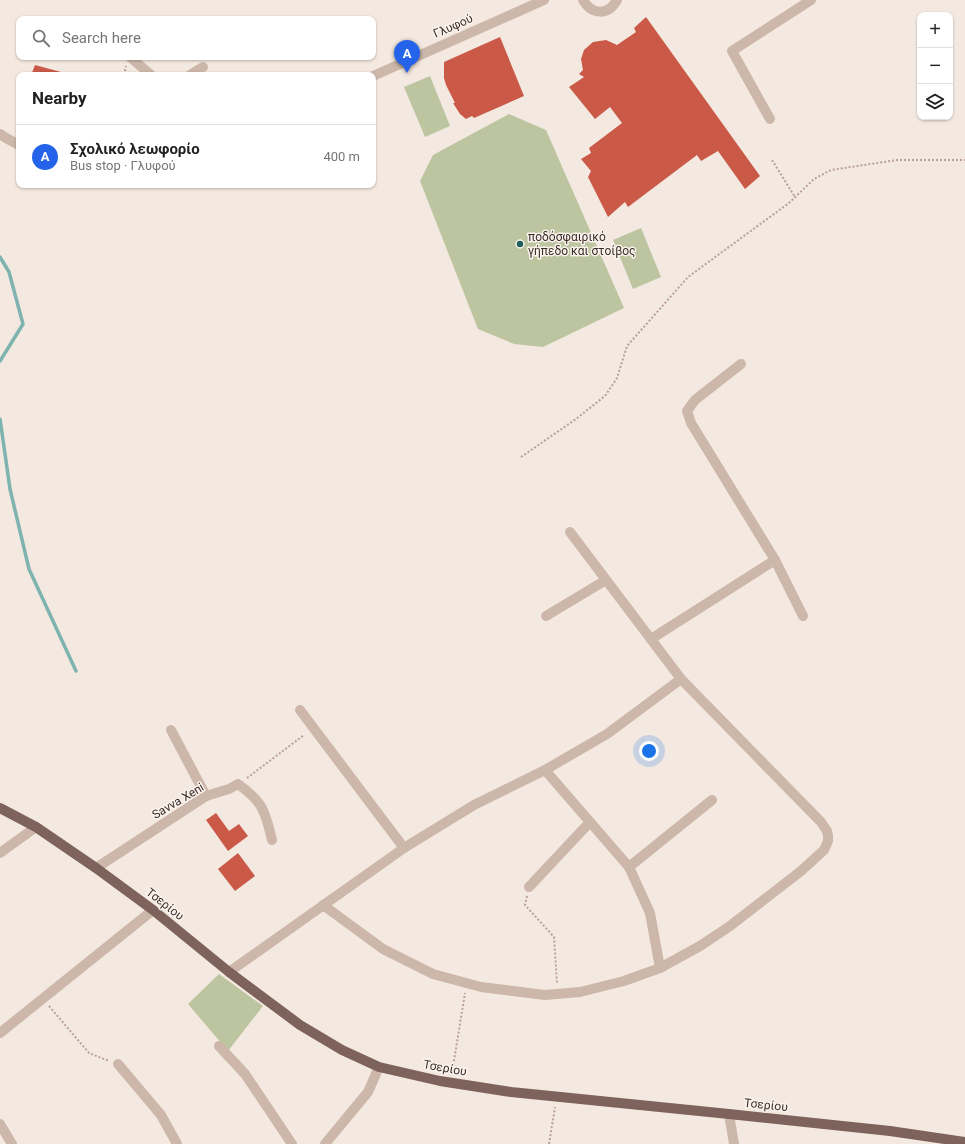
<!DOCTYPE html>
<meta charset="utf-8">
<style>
:root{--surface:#fff;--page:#f2f2f2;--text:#222;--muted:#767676;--line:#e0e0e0;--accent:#2563eb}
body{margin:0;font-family:Roboto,sans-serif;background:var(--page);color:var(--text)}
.controls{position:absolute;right:12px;top:12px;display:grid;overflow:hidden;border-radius:8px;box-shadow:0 1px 3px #0004}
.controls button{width:36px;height:36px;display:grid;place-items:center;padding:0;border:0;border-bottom:1px solid var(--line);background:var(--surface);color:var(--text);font:20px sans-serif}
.you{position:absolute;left:649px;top:751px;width:14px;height:14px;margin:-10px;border:3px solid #fff;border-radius:50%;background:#1a73e8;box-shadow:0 0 0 6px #1a73e833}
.badge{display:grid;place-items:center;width:26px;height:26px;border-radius:50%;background:var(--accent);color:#fff;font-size:13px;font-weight:700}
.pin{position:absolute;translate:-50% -33px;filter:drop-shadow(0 1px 2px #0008)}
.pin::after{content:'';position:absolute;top:21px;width:14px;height:12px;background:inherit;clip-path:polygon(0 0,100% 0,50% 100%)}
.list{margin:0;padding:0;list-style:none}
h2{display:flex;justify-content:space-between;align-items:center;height:52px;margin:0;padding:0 16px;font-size:17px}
h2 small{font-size:13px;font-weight:400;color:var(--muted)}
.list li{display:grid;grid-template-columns:26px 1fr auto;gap:12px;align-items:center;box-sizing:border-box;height:64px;padding:0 16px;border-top:1px solid var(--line)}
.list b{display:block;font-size:15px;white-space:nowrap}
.list p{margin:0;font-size:13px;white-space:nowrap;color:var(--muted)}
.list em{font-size:13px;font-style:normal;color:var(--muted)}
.icon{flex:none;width:22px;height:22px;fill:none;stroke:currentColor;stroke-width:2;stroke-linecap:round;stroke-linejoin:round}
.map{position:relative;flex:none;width:965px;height:1144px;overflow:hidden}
.search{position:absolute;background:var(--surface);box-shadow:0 1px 3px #0004;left:16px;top:16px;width:360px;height:44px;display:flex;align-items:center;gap:10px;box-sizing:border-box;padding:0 14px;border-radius:8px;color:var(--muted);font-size:15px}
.panel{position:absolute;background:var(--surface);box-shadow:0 1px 3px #0004;left:16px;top:72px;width:360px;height:116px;border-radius:8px}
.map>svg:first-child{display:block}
.green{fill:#bcc59f}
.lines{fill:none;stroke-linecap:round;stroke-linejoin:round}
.stream{stroke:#7eb3af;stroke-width:3.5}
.building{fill:#ca5948}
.path{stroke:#b9a195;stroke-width:2;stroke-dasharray:2 2;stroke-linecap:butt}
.street{stroke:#cdb7ab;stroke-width:10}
.primary{stroke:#7d635b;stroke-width:10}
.poi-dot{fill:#1e5f5c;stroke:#fbf3ed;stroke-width:1.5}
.labels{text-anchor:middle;stroke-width:3;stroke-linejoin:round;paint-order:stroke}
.street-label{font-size:12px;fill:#3b2e2a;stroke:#fbf3ed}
.poi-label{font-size:12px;fill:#3b2e2a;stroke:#fbf3ed;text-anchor:start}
</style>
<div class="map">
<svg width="965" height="1144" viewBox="0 0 965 1144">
<rect width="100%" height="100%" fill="#f4e9e0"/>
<g class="green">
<polygon points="430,76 450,126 425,137 404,87"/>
<polygon points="509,114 546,130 624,308 543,347 514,344 478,329 420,181 433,155"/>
<polygon points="641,228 661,277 633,289 613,240"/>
<polygon points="219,974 263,1006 228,1051 188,1004"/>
</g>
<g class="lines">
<g class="stream">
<polyline points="0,257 9,272 23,324 0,361"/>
<polyline points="0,419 10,489 29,569 76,671"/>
</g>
</g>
<g class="building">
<polygon points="646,17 760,176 745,189 718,151 701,161 697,155 628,207 625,202 608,217 588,177 591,171 581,159 591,153 589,148 622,123 610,107 595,119 569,87 584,77 579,74 583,70 581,59 584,50 593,42 606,40 617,45 636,32 634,28"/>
<polygon points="500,37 524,96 474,118 472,116 466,119 460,114 453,103 455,103 446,85 444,78 444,62"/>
<polygon points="35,65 61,72 61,75 31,75"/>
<polygon points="216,813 229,831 239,824 248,836 228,851 206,820"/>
<polygon points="238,853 255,876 235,891 218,869"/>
</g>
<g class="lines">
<g class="path">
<polyline points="124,75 126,66"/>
<polyline points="772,160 795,197"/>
<polyline points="521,457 576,419 605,396 617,378 627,346 688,277 789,203 814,179 831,170 897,160 965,160"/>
<polyline points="247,778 304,735"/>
<polyline points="527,896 525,905 554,937 557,983"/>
<polyline points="49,1006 89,1053 109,1061"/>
<polyline points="452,1073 465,993"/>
<polyline points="549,1144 555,1107"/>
</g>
<g class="street">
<path d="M583,0C592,15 608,16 617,0"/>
<polyline points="130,57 151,75"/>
<polyline points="190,75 203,67"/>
<polyline points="373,76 544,0"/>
<polyline points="770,119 732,51 811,0"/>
<polyline points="0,134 6,138 19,145"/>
<polyline points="741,364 695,400 687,411 691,423 775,560 803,616"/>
<polyline points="546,616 606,580"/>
<polyline points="651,639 775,560"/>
<polyline points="300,710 404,848"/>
<polyline points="171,730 206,796"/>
<polyline points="545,770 629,867 650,913 660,968"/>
<polyline points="0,853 36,827"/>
<polyline points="629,867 712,800"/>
<path d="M96,868L206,796L229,789L238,784C263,802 265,811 272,840"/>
<polyline points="529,887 590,822"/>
<polyline points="323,905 383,949 433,974 481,987 545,995 580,992 624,981 660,968 700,946 730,926 801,871 824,850 828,841 828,836 827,831 821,822 681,679 570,532"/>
<polyline points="229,972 404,848 474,805 545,770 607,734 681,679"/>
<polyline points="0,1033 153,910"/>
<polyline points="219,1046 245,1074 292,1144"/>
<polyline points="118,1064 161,1115 177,1144"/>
<polyline points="729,1114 734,1144"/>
<polyline points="0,1124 12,1144"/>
<polyline points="325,1144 368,1092 379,1067"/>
</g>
<polyline class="primary" points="0,808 36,827 96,868 153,910 229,972 300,1025 342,1050 379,1067 440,1081 511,1092 729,1114 890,1131 965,1142"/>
</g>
<circle class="poi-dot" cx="520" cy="244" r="4"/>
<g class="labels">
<g class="street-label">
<text transform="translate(453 26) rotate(-24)" y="4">Γλυφού</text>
<text transform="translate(178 801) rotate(-31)" y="4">Savva Xeni</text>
<text transform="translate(165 904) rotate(38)" y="4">Τσερίου</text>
<text transform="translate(445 1068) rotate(10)" y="4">Τσερίου</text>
<text transform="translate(766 1105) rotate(6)" y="4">Τσερίου</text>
</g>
<g class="poi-label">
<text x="528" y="241">ποδόσφαιρικό<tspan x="528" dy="14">γήπεδο και στοίβος</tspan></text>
</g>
</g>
</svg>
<div class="controls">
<button>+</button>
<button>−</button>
<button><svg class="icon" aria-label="layers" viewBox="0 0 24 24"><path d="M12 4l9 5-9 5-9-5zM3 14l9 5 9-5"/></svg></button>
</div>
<div class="you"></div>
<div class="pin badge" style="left:407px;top:73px">A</div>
<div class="search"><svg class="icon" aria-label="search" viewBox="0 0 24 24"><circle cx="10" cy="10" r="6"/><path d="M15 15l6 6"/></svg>Search here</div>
<section class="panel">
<h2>Nearby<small></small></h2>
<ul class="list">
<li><span class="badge">A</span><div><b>Σχολικό λεωφορίο</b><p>Bus stop · Γλυφού</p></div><em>400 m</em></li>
</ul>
</section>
</div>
